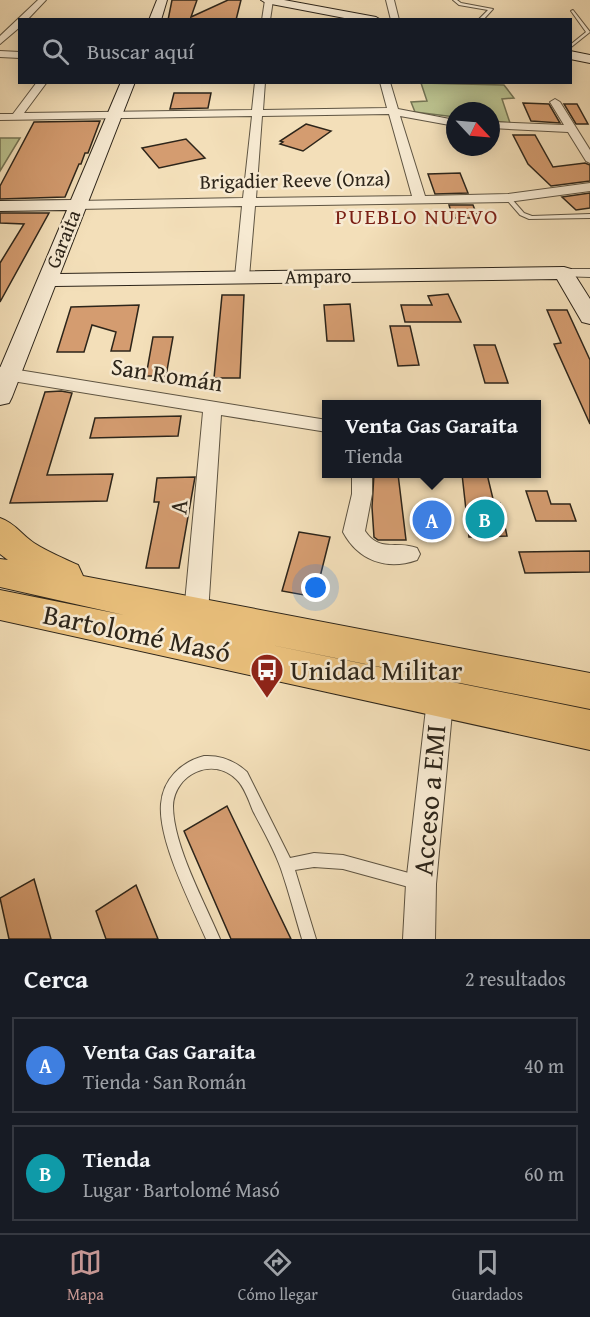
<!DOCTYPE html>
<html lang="es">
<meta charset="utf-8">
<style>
:root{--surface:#171b24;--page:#20242c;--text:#f1f3f6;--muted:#9ea1a6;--line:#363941;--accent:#c59692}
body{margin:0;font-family:"Gentium Book Plus",serif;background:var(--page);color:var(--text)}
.compass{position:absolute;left:446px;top:102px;width:54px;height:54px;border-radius:50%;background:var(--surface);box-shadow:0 3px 15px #0003;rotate:116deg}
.you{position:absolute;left:316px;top:588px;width:21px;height:21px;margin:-15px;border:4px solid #fff;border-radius:50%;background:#1a73e8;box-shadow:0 0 0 9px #1a73e833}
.badge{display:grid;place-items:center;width:39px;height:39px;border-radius:50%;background:var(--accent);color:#fff;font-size:20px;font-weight:700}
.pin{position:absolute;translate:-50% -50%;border:3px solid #fff;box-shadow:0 2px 6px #0006}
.popup{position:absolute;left:322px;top:400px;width:219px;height:78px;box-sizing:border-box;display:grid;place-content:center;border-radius:0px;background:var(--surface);filter:drop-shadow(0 2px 4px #0005);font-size:20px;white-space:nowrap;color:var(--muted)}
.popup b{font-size:22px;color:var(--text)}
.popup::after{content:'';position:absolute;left:50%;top:100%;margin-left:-12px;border:12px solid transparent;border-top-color:var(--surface)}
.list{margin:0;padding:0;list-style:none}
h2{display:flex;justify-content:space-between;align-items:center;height:78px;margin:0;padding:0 24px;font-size:26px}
h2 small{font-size:20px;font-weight:400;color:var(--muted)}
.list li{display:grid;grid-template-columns:39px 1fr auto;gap:18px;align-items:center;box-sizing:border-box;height:96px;margin:0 12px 12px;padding:0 12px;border:2px solid var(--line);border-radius:0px}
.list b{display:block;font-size:22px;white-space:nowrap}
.list p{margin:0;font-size:20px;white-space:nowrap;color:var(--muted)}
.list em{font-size:20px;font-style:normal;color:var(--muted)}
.icon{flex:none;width:33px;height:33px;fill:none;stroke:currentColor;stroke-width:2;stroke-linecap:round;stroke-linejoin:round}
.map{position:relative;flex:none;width:590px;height:939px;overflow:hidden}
.search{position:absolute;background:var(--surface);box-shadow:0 3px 15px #0003;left:18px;right:18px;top:18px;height:66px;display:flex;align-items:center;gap:15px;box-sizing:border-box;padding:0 21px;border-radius:0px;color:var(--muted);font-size:22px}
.sheet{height:294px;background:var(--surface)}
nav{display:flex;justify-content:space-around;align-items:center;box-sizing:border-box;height:84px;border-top:2px solid var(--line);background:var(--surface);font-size:16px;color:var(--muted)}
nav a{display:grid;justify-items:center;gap:3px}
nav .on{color:var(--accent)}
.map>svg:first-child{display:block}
.green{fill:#bbc28f;stroke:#747454;stroke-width:1.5}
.building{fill:#d49c70;stroke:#2d251a;stroke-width:1.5}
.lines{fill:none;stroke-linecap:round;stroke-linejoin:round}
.lane-casing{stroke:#5e5442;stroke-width:2}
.street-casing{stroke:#5e5442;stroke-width:2}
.secondary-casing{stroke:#2d251a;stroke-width:2}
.primary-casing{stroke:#2d251a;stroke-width:2}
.lane{fill:#f7ead2;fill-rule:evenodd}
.street{fill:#f7ead2;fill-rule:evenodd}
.secondary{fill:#f7ead2;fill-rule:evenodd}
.primary{fill:#eac07c;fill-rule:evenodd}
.labels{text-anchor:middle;stroke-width:5;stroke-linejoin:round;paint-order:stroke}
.far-street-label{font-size:20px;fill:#2d251a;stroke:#f7ead2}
.far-neighbourhood-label{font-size:22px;letter-spacing:1.5px;fill:#7a1f14;stroke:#f7ead2}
.street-label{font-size:24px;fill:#2d251a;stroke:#f7ead2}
.near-street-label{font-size:28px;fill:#2d251a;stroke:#f7ead2}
.near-poi-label{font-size:28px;fill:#2d251a;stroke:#f7ead2;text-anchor:start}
</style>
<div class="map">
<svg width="590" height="939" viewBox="0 0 590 939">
<rect width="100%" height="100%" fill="#f3dfb9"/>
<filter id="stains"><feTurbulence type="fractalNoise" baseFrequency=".00333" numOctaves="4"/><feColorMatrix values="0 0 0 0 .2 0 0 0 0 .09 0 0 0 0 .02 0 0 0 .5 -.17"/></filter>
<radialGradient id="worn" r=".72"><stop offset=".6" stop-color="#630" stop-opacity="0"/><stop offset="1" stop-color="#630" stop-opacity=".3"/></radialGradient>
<g class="green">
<polygon points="421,83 504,85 514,98 502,99 510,123 491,121 491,111 455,111 455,117 415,112 411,102 427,101"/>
<polygon points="0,138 20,138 0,171"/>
</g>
<g class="building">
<polygon points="172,0 197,0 191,17 228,0 241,0 236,20 168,20"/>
<polygon points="174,93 211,93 208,108 170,109"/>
<polygon points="523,103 549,104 560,123 531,121"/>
<polygon points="564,104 577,104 588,124 576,124"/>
<polygon points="100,121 88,153 85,153 81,164 79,164 65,197 0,199 0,186 34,122"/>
<polygon points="306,124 331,131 303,151 280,144 283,142 280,141"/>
<polygon points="513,135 535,135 553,167 585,163 590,165 590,181 551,186 528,164"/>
<polygon points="186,139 205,158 159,168 142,148"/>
<polygon points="460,173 468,193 435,194 428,174"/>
<polygon points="590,193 590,208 576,210 562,197"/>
<polygon points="449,205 473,205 478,218 453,218"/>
<polygon points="0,213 49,213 0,302 0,263 24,224 0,223"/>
<polygon points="448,294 461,322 405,322 401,305 432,305 428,296"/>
<polygon points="222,295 244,295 240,378 214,378"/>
<polygon points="350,304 354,341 327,341 324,305"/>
<polygon points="139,305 130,351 111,351 116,332 92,325 84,352 57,352 71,307"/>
<polygon points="547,310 567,310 590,360 590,424 554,344 561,343"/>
<polygon points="390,326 410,326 419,365 398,366"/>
<polygon points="153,337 173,337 166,376 146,376"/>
<polygon points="474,345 495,345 508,383 485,383"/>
<polygon points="61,391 72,393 47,475 113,474 107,501 10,503 45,392"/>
<polygon points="181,416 178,436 90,438 95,418"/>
<polygon points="374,474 398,474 406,540 378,540 374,537 372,507"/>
<polygon points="462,474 487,474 494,503 500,503 507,536 469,537"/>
<polygon points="195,477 179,568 146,568 159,502 154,502 157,478"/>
<polygon points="526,491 547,491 551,504 570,504 576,521 536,521"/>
<polygon points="299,532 330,537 315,597 282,591"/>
<polygon points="590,551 590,572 525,573 519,552"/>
<polygon points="227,806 291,939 231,939 184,831"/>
<polygon points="34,879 51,939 9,939 0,898"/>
<polygon points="136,885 158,939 106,939 96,911"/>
</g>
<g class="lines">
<g class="lane-casing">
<g id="lane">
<polygon points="453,0 457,0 461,3 493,9 483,20 478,20 488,10 459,5"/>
<polygon points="573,10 590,32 570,48 570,45 586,32 571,11"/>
<polygon points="506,197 510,197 524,213 532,216 590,214 590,218 529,219 520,215 506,199"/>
<path d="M204,756C221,755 235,761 247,772L290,858L314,853L343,855L416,875L421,877L423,882L421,887L416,889L343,869L314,867L295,870L316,939H302C295,916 289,892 281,869C274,849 263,830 253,811C249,801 244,786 236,779C213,756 174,774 173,806C173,845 205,903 220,939H206C191,904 158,841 161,804C163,779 181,762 204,756Z"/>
</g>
</g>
<g class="street-casing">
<g id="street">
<polygon points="38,0 46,0 27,20 20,20 20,27 0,44 0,36"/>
<polygon points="265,0 273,0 270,20 262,20"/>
<polygon points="386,0 394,0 399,20 391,20"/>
<polygon points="0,51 20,52 20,58 0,57"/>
<path d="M37,82H47L24,113L252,110L255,82H265L263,110L387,108L380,82H390L398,109L455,120V126L400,116L425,196L508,194L590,183V191L508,202L255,206L249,277L242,281L235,277L242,206L77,209L71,205L77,201L243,198L252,116L0,120V114H13ZM389,114L412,196L256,198L262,116Z"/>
<polygon points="555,99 560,102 590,150 590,163 586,161 568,132 491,128 491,122 564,125 550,102"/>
<polygon points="564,269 590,269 590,277 559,276 557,273"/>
<polygon points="0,367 327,420 327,432 221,415 208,613 204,620 196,623 188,620 184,613 203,412 0,379"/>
<path d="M352,474H372V494L365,531C380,553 395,540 417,548L420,554L417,560C386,571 358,560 343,532L352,494Z"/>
<polygon points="441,679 450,683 454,691 436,884 435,939 403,939 406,884 428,691 432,683"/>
</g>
</g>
<g class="secondary-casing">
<g id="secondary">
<polygon points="157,0 167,0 161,20 149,20"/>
<polygon points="261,0 284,0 376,17 381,20 355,20 266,3"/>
<polygon points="570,51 590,55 590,63 570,59"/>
<polygon points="121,82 135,82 60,274 564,267 571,269 590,299 590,324 582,322 557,279 55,286 12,397 9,403 0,405 0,368 67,210 0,211 0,201 71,200"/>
</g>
</g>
<g class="primary-casing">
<path id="primary" d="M0,518C15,523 22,535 34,543C48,552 63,558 78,565L83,576L590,673V709L266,644L590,710V750L0,620V590L124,615L0,587V559L8,560L0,554Z"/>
</g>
<use href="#lane" class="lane"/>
<use href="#street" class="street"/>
<use href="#secondary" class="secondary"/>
<use href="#primary" class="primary"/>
</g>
<defs>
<g id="bus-pin" transform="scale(1.725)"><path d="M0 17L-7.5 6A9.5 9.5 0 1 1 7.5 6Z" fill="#8f2418" stroke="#f7ead2"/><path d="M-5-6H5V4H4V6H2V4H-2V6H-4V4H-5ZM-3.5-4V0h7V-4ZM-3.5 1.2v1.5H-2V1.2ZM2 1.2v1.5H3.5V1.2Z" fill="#fff"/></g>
</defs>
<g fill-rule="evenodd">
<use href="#bus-pin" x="267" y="670"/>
</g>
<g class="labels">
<g class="far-street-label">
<text transform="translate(295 180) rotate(-1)" y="7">Brigadier Reeve (Onza)</text>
<text transform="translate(63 239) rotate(-68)" y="7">Garaita</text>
<text transform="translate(318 276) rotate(-1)" y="7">Amparo</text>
</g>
<g class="far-neighbourhood-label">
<text x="417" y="224">PUEBLO NUEVO</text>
</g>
<g class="street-label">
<text transform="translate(167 375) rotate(9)" y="8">San Román</text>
<text transform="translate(179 507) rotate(-85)" y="8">A</text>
</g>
<g class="near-street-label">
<text transform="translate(137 633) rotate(12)" y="10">Bartolomé Masó</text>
<text transform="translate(429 800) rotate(-85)" y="10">Acceso a EMI</text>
</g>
<g class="near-poi-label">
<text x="290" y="680">Unidad Militar</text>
</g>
</g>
<rect width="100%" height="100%" filter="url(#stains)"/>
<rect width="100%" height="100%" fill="url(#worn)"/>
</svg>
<svg class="compass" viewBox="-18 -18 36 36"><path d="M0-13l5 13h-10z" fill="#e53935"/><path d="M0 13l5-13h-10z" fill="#9ea1a6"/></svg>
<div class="you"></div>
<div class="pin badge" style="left:432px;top:520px;background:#3f7fe0">A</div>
<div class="popup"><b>Venta Gas Garaita</b>Tienda</div>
<div class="pin badge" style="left:485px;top:519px;background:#0f9aa8">B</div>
<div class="search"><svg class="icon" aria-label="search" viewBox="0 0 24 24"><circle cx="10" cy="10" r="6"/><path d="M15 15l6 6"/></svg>Buscar aquí</div>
</div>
<section class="sheet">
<h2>Cerca<small>2 resultados</small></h2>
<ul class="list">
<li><span class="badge" style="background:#3f7fe0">A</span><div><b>Venta Gas Garaita</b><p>Tienda · San Román</p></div><em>40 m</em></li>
<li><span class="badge" style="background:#0f9aa8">B</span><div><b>Tienda</b><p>Lugar · Bartolomé Masó</p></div><em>60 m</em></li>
</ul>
</section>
<nav>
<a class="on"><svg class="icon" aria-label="map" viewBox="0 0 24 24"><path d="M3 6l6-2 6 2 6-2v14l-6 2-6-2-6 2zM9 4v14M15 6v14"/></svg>Mapa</a>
<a><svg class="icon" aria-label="directions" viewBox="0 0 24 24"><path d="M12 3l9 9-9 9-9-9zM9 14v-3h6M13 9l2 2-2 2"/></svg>Cómo llegar</a>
<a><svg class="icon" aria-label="saved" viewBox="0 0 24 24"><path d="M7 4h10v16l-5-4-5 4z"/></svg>Guardados</a>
</nav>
